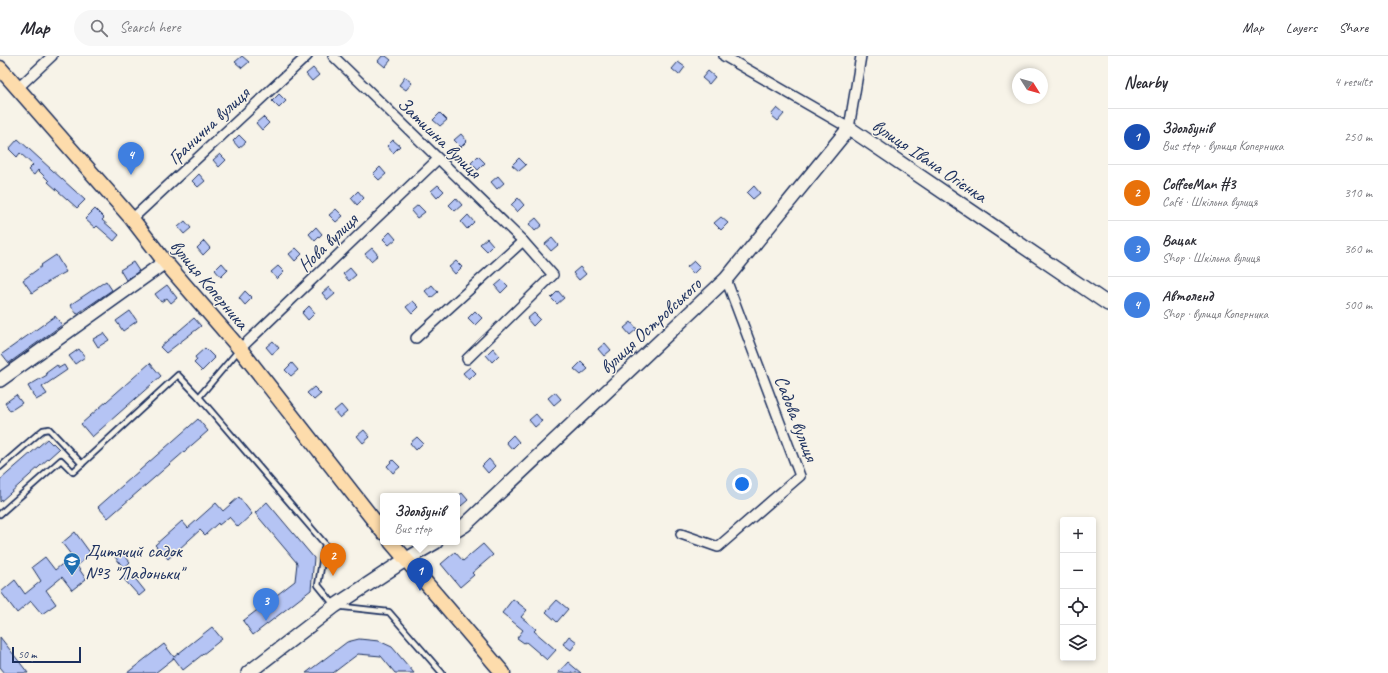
<!DOCTYPE html>
<meta charset="utf-8">
<style>
:root{--surface:#fff;--page:#f7f7f7;--text:#2b2b33;--muted:#7c7c81;--line:#e1e1e2;--accent:#7c3aed}
body{margin:0;font-family:Caveat,sans-serif;background:var(--page);color:var(--text)}
.controls{position:absolute;right:12px;bottom:12px;display:grid;overflow:hidden;border-radius:4px;box-shadow:0 2px 6px #0003}
.controls button{width:36px;height:36px;display:grid;place-items:center;padding:0;border:0;border-bottom:1px solid var(--line);background:var(--surface);color:var(--text);font:20px sans-serif}
.compass{position:absolute;left:1012px;top:12px;width:36px;height:36px;border-radius:50%;background:var(--surface);box-shadow:0 2px 6px #0003;rotate:127deg}
.scale{position:absolute;left:12px;bottom:10px;width:69px;box-sizing:border-box;padding-left:4px;border:2px solid #1b2f5e;border-top:0;font-size:11px;line-height:14px;white-space:nowrap;color:#1b2f5e;-webkit-text-stroke:3px #f7f3e8;paint-order:stroke}
.you{position:absolute;left:742px;top:428px;width:14px;height:14px;margin:-10px;border:3px solid #fff;border-radius:50%;background:#1a73e8;box-shadow:0 0 0 6px #1a73e833}
.badge{display:grid;place-items:center;width:26px;height:26px;border-radius:50%;background:var(--accent);color:#fff;font-size:13px;font-weight:700}
.pin{position:absolute;translate:-50% -33px;filter:drop-shadow(0 1px 2px #0008)}
.pin::after{content:'';position:absolute;top:21px;width:14px;height:12px;background:inherit;clip-path:polygon(0 0,100% 0,50% 100%)}
.popup{position:absolute;left:380px;top:437px;width:80px;height:52px;box-sizing:border-box;display:grid;place-content:center;border-radius:4px;background:var(--surface);filter:drop-shadow(0 1px 3px #0005);font-size:13px;white-space:nowrap;color:var(--muted)}
.popup b{font-size:15px;color:var(--text)}
.popup::after{content:'';position:absolute;left:50%;top:100%;margin-left:-8px;border:8px solid transparent;border-top-color:var(--surface)}
.list{margin:0;padding:0;list-style:none}
h2{display:flex;justify-content:space-between;align-items:center;height:52px;margin:0;padding:0 16px;font-size:17px}
h2 small{font-size:13px;font-weight:400;color:var(--muted)}
.list li{display:grid;grid-template-columns:26px 1fr auto;gap:12px;align-items:center;box-sizing:border-box;height:56px;padding:0 16px;border-top:1px solid var(--line)}
.list b{display:block;font-size:15px;white-space:nowrap}
.list p{margin:0;font-size:13px;white-space:nowrap;color:var(--muted)}
.list em{font-size:13px;font-style:normal;color:var(--muted)}
.icon{flex:none;width:22px;height:22px;fill:none;stroke:currentColor;stroke-width:2;stroke-linecap:round;stroke-linejoin:round}
.map{position:relative;flex:none;width:1108px;height:617px;overflow:hidden}
header{display:flex;align-items:center;gap:24px;box-sizing:border-box;height:56px;padding:0 20px;background:var(--surface);border-bottom:1px solid var(--line)}
header strong{font-size:19px}
nav{display:flex;gap:22px;margin-inline-start:auto;font-size:14px}
.search{width:280px;height:36px;background:var(--page);display:flex;align-items:center;gap:10px;box-sizing:border-box;padding:0 14px;border-radius:22px;color:var(--muted);font-size:15px}
main{display:flex}
aside{flex:1;background:var(--surface)}
.map>svg:first-child{display:block}
.building{fill:#b5c4f4;stroke:#1b2f5e}
.lines{fill:none;stroke-linecap:round;stroke-linejoin:round}
.lane-casing{stroke:#1b2f5e;stroke-width:8}
.street-casing{stroke:#1b2f5e;stroke-width:12}
.secondary-casing{stroke:#1b2f5e;stroke-width:16}
.primary-casing{stroke:#1b2f5e;stroke-width:17}
.lane{stroke:#f7f3e8;stroke-width:4.5}
.street{stroke:#f7f3e8;stroke-width:9}
.secondary{stroke:#f7f3e8;stroke-width:13}
.primary{stroke:#fddcac;stroke-width:14}
.labels{text-anchor:middle;stroke-width:3;stroke-linejoin:round;paint-order:stroke}
.street-label{font-size:19px;fill:#1b2f5e;stroke:#f7f3e8}
.poi-label{font-size:19px;fill:#1b2f5e;stroke:#f7f3e8;text-anchor:start}
</style>
<header>
<strong>Map</strong>
<div class="search"><svg class="icon" aria-label="search" viewBox="0 0 24 24"><circle cx="10" cy="10" r="6"/><path d="M15 15l6 6"/></svg>Search here</div>
<nav><a>Map</a><a>Layers</a><a>Share</a></nav>
</header>
<main>
<div class="map">
<svg width="1108" height="617" viewBox="0 0 1108 617">
<rect width="100%" height="100%" fill="#f7f3e8"/>
<filter id="ink" filterUnits="userSpaceOnUse"><feTurbulence type="fractalNoise" baseFrequency=".025" numOctaves="2"/><feDisplacementMap in="SourceGraphic" scale="8" xChannelSelector="R" yChannelSelector="G"/><feConvolveMatrix kernelMatrix="1 2 1 2 8 2 1 2 1" color-interpolation-filters="sRGB"/></filter>
<g filter="url(#ink)">
<g class="building">
<polygon points="242,0 249,6 242,12 235,6"/>
<polygon points="382,0 386,0 391,4 385,11 378,5"/>
<polygon points="678,6 685,11 679,19 672,13"/>
<polygon points="313,12 319,19 312,25 306,18"/>
<polygon points="708,15 715,21 709,28 702,22"/>
<polygon points="405,21 412,27 406,34 399,29"/>
<polygon points="279,38 286,45 279,52 272,45"/>
<polygon points="777,52 784,58 778,65 771,59"/>
<polygon points="440,57 447,64 440,70 433,64"/>
<polygon points="263,61 269,67 262,74 256,67"/>
<polygon points="461,78 467,85 461,91 454,84"/>
<polygon points="239,79 246,86 239,92 233,85"/>
<polygon points="18,83 85,144 77,152 48,126 49,125 38,114 34,119 28,114 33,109 20,97 17,101 9,93"/>
<polygon points="393,84 400,90 393,97 387,90"/>
<polygon points="220,98 226,104 219,111 213,104"/>
<polygon points="478,100 485,107 478,114 471,107"/>
<polygon points="519,102 526,109 519,115 512,109"/>
<polygon points="380,111 386,118 379,124 373,118"/>
<polygon points="199,118 205,125 198,131 192,125"/>
<polygon points="498,120 504,127 497,133 491,126"/>
<polygon points="438,129 444,135 437,142 431,135"/>
<polygon points="754,130 760,137 753,143 747,137"/>
<polygon points="358,135 364,142 357,149 351,142"/>
<polygon points="456,142 462,149 455,155 449,149"/>
<polygon points="518,142 524,149 517,156 511,149"/>
<polygon points="418,149 425,156 417,162 411,155"/>
<polygon points="95,153 104,162 102,164 119,179 114,185 97,170 95,172 85,163"/>
<polygon points="336,153 343,160 336,166 329,159"/>
<polygon points="468,159 474,166 467,173 461,166"/>
<polygon points="721,161 728,167 721,174 714,167"/>
<polygon points="536,162 542,169 535,175 529,168"/>
<polygon points="185,165 191,172 184,178 178,171"/>
<polygon points="316,171 322,178 315,185 309,178"/>
<polygon points="390,176 396,183 389,189 383,183"/>
<polygon points="487,182 493,189 487,195 480,188"/>
<polygon points="552,182 558,189 551,195 545,188"/>
<polygon points="204,185 210,192 203,199 197,192"/>
<polygon points="296,192 302,198 295,205 289,198"/>
<polygon points="372,192 378,199 371,205 365,198"/>
<polygon points="56,199 66,216 51,224 32,237 23,224 42,210 41,209"/>
<polygon points="456,205 462,211 455,218 449,211"/>
<polygon points="694,205 700,211 693,218 687,211"/>
<polygon points="133,206 139,215 126,224 120,214"/>
<polygon points="222,207 228,214 221,221 215,214"/>
<polygon points="278,210 284,216 277,223 271,216"/>
<polygon points="580,211 586,218 579,224 573,217"/>
<polygon points="350,212 356,219 349,225 343,218"/>
<polygon points="502,224 508,230 501,237 495,230"/>
<polygon points="106,225 112,234 77,258 70,249"/>
<polygon points="167,229 177,242 171,247 167,242 161,246 155,238"/>
<polygon points="432,229 438,236 431,242 425,235"/>
<polygon points="329,231 335,238 328,244 322,237"/>
<polygon points="245,235 252,242 245,249 239,242"/>
<polygon points="558,235 564,242 557,248 551,242"/>
<polygon points="413,245 419,251 412,258 406,251"/>
<polygon points="309,250 315,257 308,264 302,257"/>
<polygon points="130,255 137,265 123,275 116,265"/>
<polygon points="475,255 482,262 475,269 468,262"/>
<polygon points="534,257 540,263 533,270 527,263"/>
<polygon points="55,260 62,269 9,307 2,298"/>
<polygon points="194,262 201,270 166,297 160,291"/>
<polygon points="631,266 637,273 630,279 624,272"/>
<polygon points="104,277 109,284 98,291 93,283"/>
<polygon points="273,285 279,292 272,298 266,291"/>
<polygon points="605,287 611,294 604,300 598,293"/>
<polygon points="205,292 215,302 202,315 194,307 197,304 195,301"/>
<polygon points="493,292 499,299 492,306 486,299"/>
<polygon points="79,293 85,301 75,308 69,300"/>
<polygon points="581,306 588,313 581,319 574,313"/>
<polygon points="150,307 161,320 92,381 81,368"/>
<polygon points="292,307 298,314 291,320 285,314"/>
<polygon points="57,309 59,312 64,309 67,314 42,331 47,338 36,344 28,330 47,319 46,317"/>
<polygon points="470,311 476,317 469,324 463,317"/>
<polygon points="314,331 321,338 314,344 307,337"/>
<polygon points="555,336 561,343 554,349 548,342"/>
<polygon points="16,339 22,347 10,355 5,347"/>
<polygon points="341,349 347,356 340,362 334,355"/>
<polygon points="536,358 542,365 535,371 529,364"/>
<polygon points="198,363 208,375 108,462 98,451"/>
<polygon points="364,374 370,381 363,387 357,380"/>
<polygon points="513,379 519,386 512,393 506,386"/>
<polygon points="417,381 423,387 416,394 410,387"/>
<polygon points="47,383 52,388 53,387 59,393 0,446 0,424"/>
<polygon points="489,403 495,410 488,417 482,410"/>
<polygon points="393,404 400,411 393,417 387,410"/>
<polygon points="462,437 468,444 461,450 457,446 457,441"/>
<polygon points="239,441 252,458 238,471 229,461 219,469 218,467 205,479 200,474 168,503 155,489 182,465 188,472 216,447 223,455"/>
<polygon points="267,446 314,502 311,534 253,579 243,565 295,525 297,507 255,457"/>
<polygon points="75,476 91,498 77,510 86,523 72,534 62,521 46,534 56,548 42,558 31,545 17,557 1,536 15,524 25,538 41,525 32,511 45,501 55,514 72,500 62,487"/>
<polygon points="483,488 493,499 472,517 474,519 460,531 441,508 455,496 463,505"/>
<polygon points="121,495 130,506 124,512 115,501"/>
<polygon points="129,515 145,535 139,540 122,521"/>
<polygon points="513,543 527,554 521,561 536,573 534,575 556,594 547,604 526,586 524,587 517,582 523,574 502,557"/>
<polygon points="557,544 568,553 557,566 546,556"/>
<polygon points="212,571 222,583 183,614 174,602 155,617 127,617 164,588 174,601"/>
<polygon points="569,580 577,586 571,594 563,588"/>
<polygon points="0,581 28,617 5,617 0,611"/>
<polygon points="359,583 379,585 392,591 414,617 395,617 381,600 358,598 333,617 306,617 347,586"/>
<polygon points="568,606 581,617 558,617"/>
</g>
<g class="lines">
<g class="lane-casing">
<g id="lane">
<polyline points="199,341 325,488 318,529 335,550 389,556 442,617"/>
<polyline points="0,411 38,378 43,374 49,373 82,408"/>
<polyline points="0,458 61,404 73,416 178,319 199,341 238,295"/>
</g>
</g>
<g class="street-casing">
<g id="street">
<polyline points="333,0 523,185 553,219 467,303"/>
<polyline points="724,0 849,72 861,0"/>
<polyline points="18,32 52,0"/>
<polyline points="132,163 307,0"/>
<polyline points="416,282 523,185"/>
<polyline points="240,293 438,103"/>
<polyline points="681,478 718,491 800,420 726,223"/>
</g>
</g>
<g class="secondary-casing">
<g id="secondary">
<polyline points="0,324 165,206"/>
<polyline points="457,474 465,469 726,223 849,72 1108,248"/>
<polyline points="248,617 335,550 405,504 436,486"/>
</g>
</g>
<g class="primary-casing">
<g id="primary">
<polyline points="0,12 132,163 165,206 240,293 383,476"/>
<polyline points="391,486 503,617"/>
</g>
</g>
<use href="#lane" class="lane"/>
<use href="#street" class="street"/>
<use href="#secondary" class="secondary"/>
<use href="#primary" class="primary"/>
</g>
</g>
<defs>
<g id="school-pin" transform="scale(0.9)"><path d="M0 17L-7.5 6A9.5 9.5 0 1 1 7.5 6Z" fill="#1f6fb2" stroke="#f7f3e8"/><path d="M0-5L7-2L0 1L-7-2ZM-4 1L0 2.5L4 1V4Q0 6-4 4Z" fill="#fff"/></g>
</defs>
<g fill-rule="evenodd">
<use href="#school-pin" x="72" y="505"/>
</g>
<g class="labels">
<g class="street-label">
<text transform="translate(208 69) rotate(-43)" y="7">Гранична вулиця</text>
<text transform="translate(440 81) rotate(44)" y="7">Затишна вулиця</text>
<text transform="translate(930 104) rotate(34)" y="7">вулиця Івана Огієнка</text>
<text transform="translate(327 186) rotate(-44)" y="7">Нова вулиця</text>
<text transform="translate(210 228) rotate(50)" y="7">вулиця Коперника</text>
<text transform="translate(650 269) rotate(-43)" y="7">вулиця Островського</text>
<text transform="translate(797 362) rotate(69)" y="7">Садова вулиця</text>
</g>
<g class="poi-label">
<text x="85" y="501">Дитячий садок<tspan x="85" dy="22">№3 "Ладоньки"</tspan></text>
</g>
</g>
</svg>
<div class="controls">
<button>+</button>
<button>−</button>
<button><svg class="icon" aria-label="locate" viewBox="0 0 24 24"><circle cx="12" cy="12" r="6"/><path d="M12 2v4M12 18v4M2 12h4M18 12h4"/></svg></button>
<button><svg class="icon" aria-label="layers" viewBox="0 0 24 24"><path d="M12 4l9 5-9 5-9-5zM3 14l9 5 9-5"/></svg></button>
</div>
<svg class="compass" viewBox="-18 -18 36 36"><path d="M0-13l5 13h-10z" fill="#e53935"/><path d="M0 13l5-13h-10z" fill="#7c7c81"/></svg>
<div class="scale">50 m</div>
<div class="you"></div>
<div class="pin badge" style="left:420px;top:535px;background:#1a4fb4">1</div>
<div class="popup"><b>Здолбунів</b>Bus stop</div>
<div class="pin badge" style="left:333px;top:520px;background:#e8710a">2</div>
<div class="pin badge" style="left:266px;top:565px;background:#3f7fe0">3</div>
<div class="pin badge" style="left:131px;top:119px;background:#3f7fe0">4</div>
</div>
<aside>
<h2>Nearby<small>4 results</small></h2>
<ul class="list">
<li><span class="badge" style="background:#1a4fb4">1</span><div><b>Здолбунів</b><p>Bus stop · вулиця Коперника</p></div><em>250 m</em></li>
<li><span class="badge" style="background:#e8710a">2</span><div><b>CoffeeMan #3</b><p>Café · Шкільна вулиця</p></div><em>310 m</em></li>
<li><span class="badge" style="background:#3f7fe0">3</span><div><b>Вацак</b><p>Shop · Шкільна вулиця</p></div><em>360 m</em></li>
<li><span class="badge" style="background:#3f7fe0">4</span><div><b>Автоленд</b><p>Shop · вулиця Коперника</p></div><em>500 m</em></li>
</ul>
</aside>
</main>
